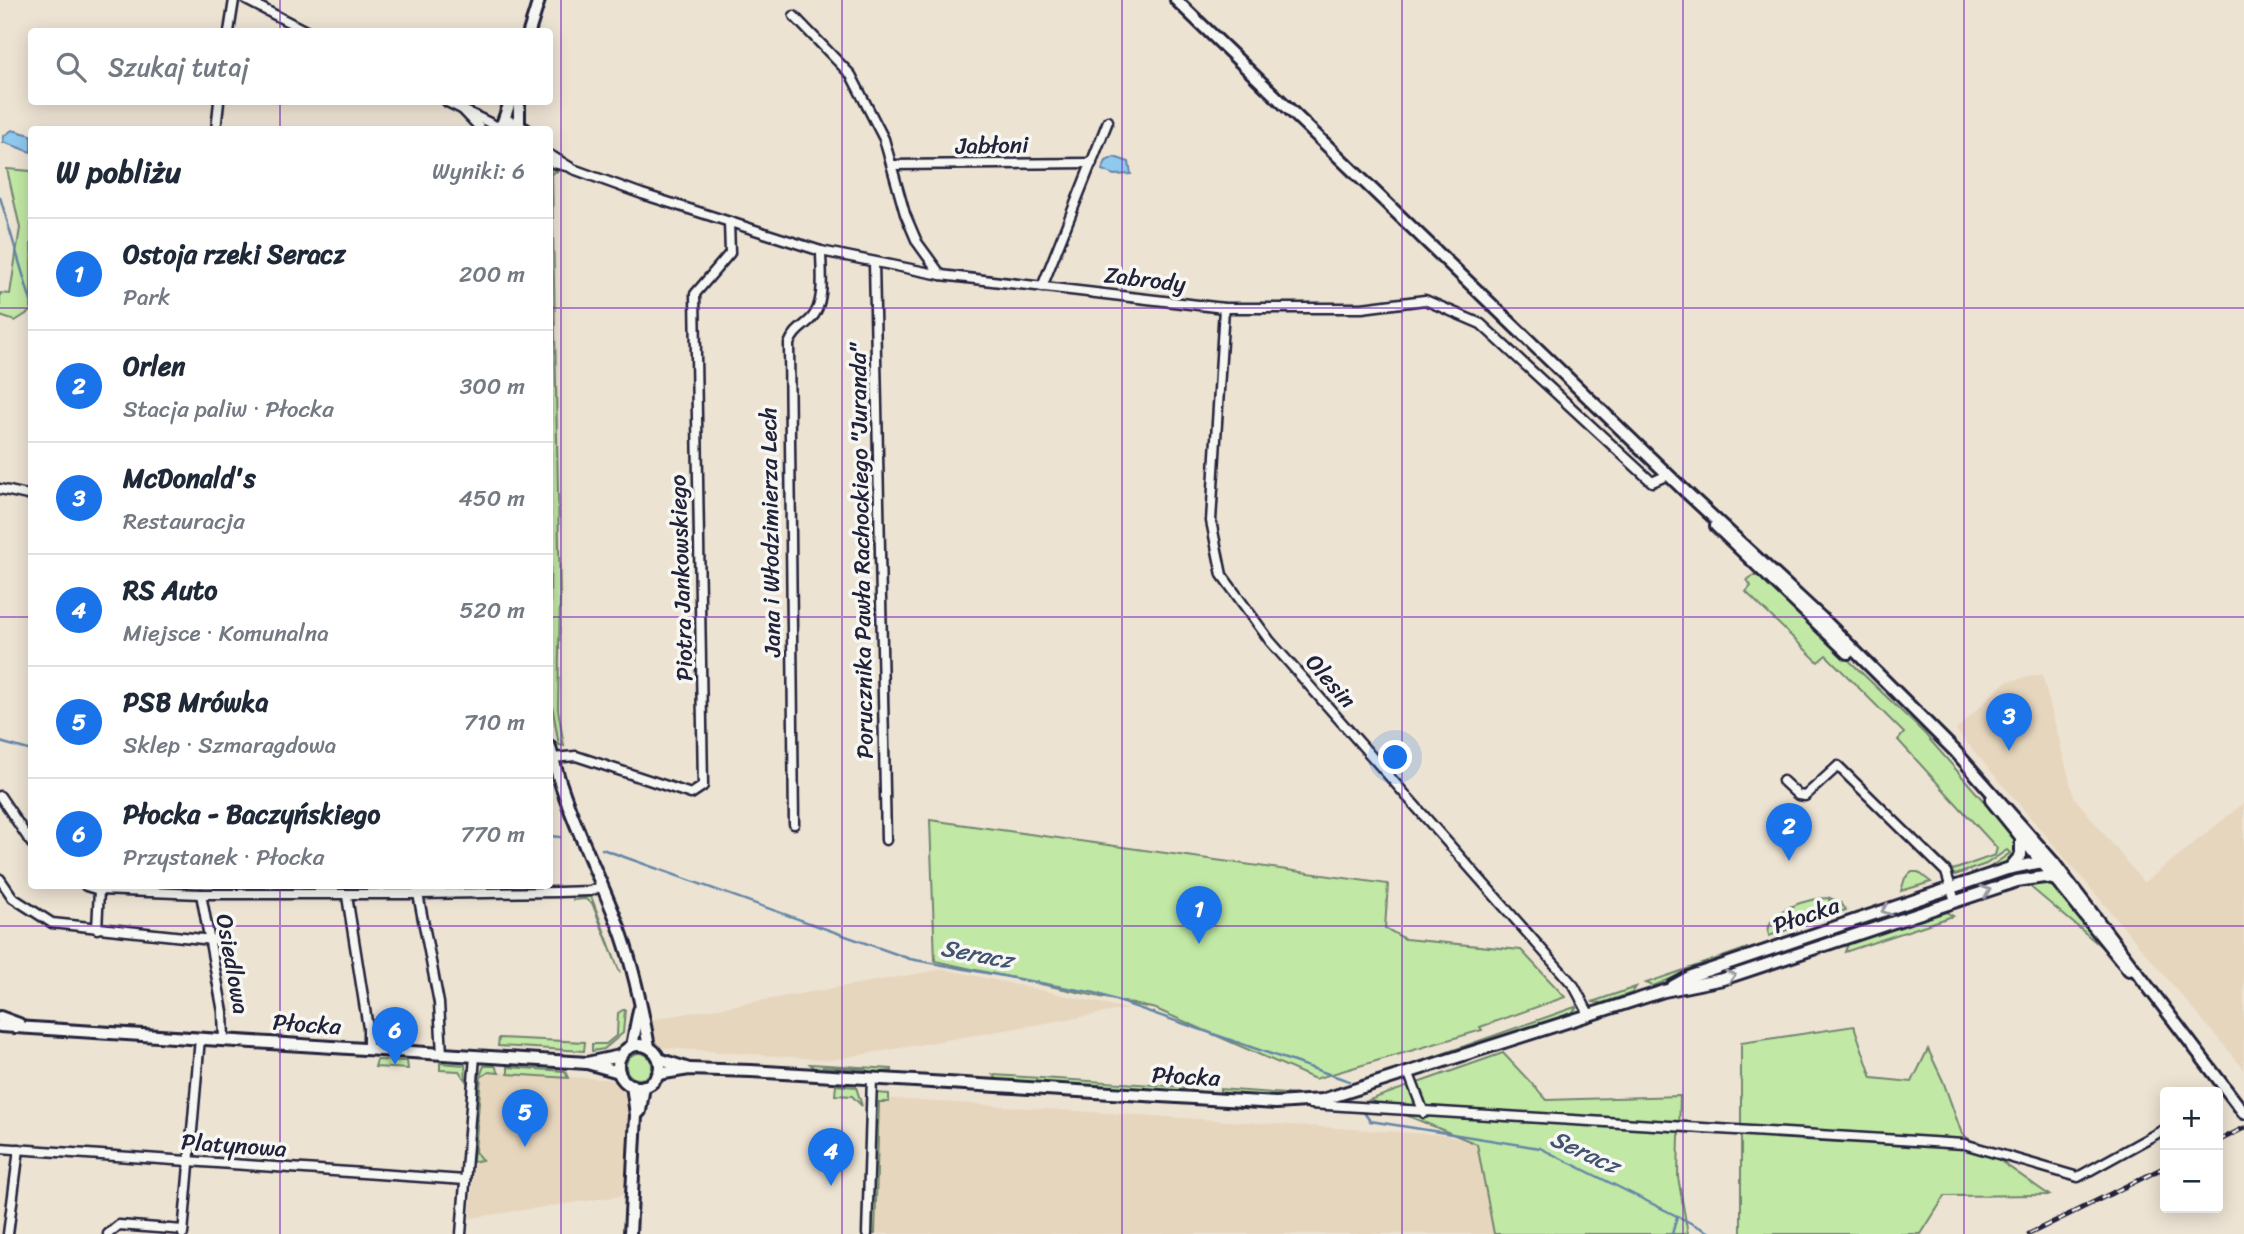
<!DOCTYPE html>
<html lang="pl">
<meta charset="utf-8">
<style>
:root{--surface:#fff;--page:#f2f2f3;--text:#1f2937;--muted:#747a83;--line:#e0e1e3;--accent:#1a73e8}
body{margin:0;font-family:Sriracha,sans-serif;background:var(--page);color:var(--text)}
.controls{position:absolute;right:21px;bottom:21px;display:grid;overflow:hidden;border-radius:7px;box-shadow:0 4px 18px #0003}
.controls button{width:63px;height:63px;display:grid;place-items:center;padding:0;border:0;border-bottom:2px solid var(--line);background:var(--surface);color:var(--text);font:35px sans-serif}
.you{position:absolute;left:1396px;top:758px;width:24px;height:24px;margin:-18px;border:5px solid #fff;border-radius:50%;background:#1a73e8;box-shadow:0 0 0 10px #1a73e833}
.badge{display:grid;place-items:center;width:46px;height:46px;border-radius:50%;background:var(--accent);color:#fff;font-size:23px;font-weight:700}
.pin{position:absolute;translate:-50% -58px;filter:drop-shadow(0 2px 4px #0008)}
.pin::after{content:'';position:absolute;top:37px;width:24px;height:21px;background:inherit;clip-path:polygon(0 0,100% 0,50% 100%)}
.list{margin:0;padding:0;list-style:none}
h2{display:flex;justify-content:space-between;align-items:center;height:91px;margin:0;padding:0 28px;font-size:30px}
h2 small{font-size:23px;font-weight:400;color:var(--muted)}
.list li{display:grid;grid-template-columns:46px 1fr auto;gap:21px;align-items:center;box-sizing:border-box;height:112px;padding:0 28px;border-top:2px solid var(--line)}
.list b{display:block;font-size:26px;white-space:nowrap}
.list p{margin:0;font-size:23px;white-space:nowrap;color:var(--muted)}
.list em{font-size:23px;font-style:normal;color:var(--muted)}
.icon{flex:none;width:38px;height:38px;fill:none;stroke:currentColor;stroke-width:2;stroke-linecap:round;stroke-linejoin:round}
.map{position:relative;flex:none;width:2244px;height:1234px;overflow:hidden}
.search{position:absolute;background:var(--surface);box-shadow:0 4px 18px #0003;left:28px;top:28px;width:525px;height:77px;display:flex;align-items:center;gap:18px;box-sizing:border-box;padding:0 24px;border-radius:7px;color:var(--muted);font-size:26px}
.panel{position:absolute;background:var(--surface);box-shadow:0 4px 18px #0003;left:28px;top:126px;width:525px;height:763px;border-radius:7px}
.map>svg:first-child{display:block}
.built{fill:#e7d6be}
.green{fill:#c1e8a4;stroke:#728570;stroke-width:2}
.water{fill:#90c9ef;stroke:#6486a7;stroke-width:2}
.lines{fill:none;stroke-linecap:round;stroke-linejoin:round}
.stream{stroke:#6486a7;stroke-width:2.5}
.street-casing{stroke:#22223b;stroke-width:13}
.secondary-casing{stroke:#22223b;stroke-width:16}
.street{stroke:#f6f6f2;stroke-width:8}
.secondary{stroke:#f6f6f2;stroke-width:10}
.rail-casing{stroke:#22223b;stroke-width:5}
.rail{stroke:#f6f6f2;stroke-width:2.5;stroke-dasharray:8;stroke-linecap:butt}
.oneway{stroke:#9797a0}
.grid{fill:none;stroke:#7b2cbf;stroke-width:2;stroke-opacity:0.55}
.labels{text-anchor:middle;stroke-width:7;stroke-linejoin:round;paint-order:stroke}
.street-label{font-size:23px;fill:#22223b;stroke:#f6f6f2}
.water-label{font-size:24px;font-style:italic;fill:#435471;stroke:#f6f6f2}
</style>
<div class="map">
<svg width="2244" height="1234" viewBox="0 0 2244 1234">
<rect width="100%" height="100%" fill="#ede3d3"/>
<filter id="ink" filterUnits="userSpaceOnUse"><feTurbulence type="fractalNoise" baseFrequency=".0143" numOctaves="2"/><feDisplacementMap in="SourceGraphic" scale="14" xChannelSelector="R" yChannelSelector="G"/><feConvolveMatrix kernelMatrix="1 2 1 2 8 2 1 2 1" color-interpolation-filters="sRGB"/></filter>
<g filter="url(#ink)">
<g class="built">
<polygon points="2042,674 2074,797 2144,883 2244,803 2244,1069 1956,730 2005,682"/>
<polygon points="944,969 1128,1009 830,1060 653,1047 648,1020"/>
<polygon points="488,1071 632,1081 627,1195 470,1218 481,1077"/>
<polygon points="879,1098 1445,1135 1477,1144 1494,1234 875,1234"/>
</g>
<g class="green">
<polygon points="7,169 31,171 31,311 15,321 0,316 0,293 10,294 20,228"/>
<polygon points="551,169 558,171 552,173 560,599 558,709 564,746 559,745 550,694"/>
<path d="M1753,576H1761L1773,587L1924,733L2016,838C2021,860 2001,867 1983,872L2010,853L2007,850L1986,864L1955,875L1902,822L1953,870L1995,855L1997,848L1898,740L1904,733L1826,655L1818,662L1746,592L1751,586L1747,580Z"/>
<path d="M561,763C581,835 621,901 640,974L570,797Z"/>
<polygon points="550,767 591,874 591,880 558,798"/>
<polygon points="930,820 1388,884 1385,928 1405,939 1521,950 1565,997 1480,1027 1482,1030 1315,1079 1156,1009 935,961"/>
<polygon points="1912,872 1918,872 1931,882 1901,891 1905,878"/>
<polygon points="2042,881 2057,889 2103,948 2027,884 1990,895"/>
<polygon points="591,896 620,973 592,903 585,899 572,900"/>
<polygon points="1942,897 1944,900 1866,924 1867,922"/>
<path d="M1829,898L1831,908L1834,907L1830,898L1841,903L1846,910L1769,936C1763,910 1809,898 1829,898Z"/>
<polygon points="1944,911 1953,916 1845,952 1848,944"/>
<polygon points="1855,927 1855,930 1779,954 1779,951"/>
<polygon points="1748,948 1653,986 1646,983"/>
<polygon points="1636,987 1632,993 1602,1003 1592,1002"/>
<polygon points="1578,1006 1571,1014 1344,1090 1313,1097 1220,1094 1220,1089 1312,1096 1334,1092"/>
<polygon points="623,1010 625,1010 623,1033 604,1049 592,1051 592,1044 606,1044 617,1035 618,1013"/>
<polygon points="1854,1026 1872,1078 1912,1082 1928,1049 1943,1081 1962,1134 2049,1195 1945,1196 1921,1234 1741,1234 1741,1043"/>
<polygon points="499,1038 585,1042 584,1051 498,1046"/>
<circle cx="639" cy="1066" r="13"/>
<polygon points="1503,1053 1547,1100 1680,1096 1678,1177 1688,1234 1494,1234 1477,1144 1369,1100"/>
<polygon points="377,1060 407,1061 408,1069 375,1067"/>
<polygon points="440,1063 465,1065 466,1081 459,1071 440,1070"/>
<polygon points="810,1064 892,1069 892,1071 869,1073 865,1069 823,1067 817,1070"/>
<polygon points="484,1066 495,1066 499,1073 489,1072 481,1077 475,1152 482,1160 473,1162 479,1079"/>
<polygon points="508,1067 565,1071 568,1078 508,1074"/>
<polygon points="993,1075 1187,1087 1178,1092 999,1081"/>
<polygon points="836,1085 856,1087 862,1106 852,1096 835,1095"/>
<polygon points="875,1093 889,1094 889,1102 879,1102 875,1234 871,1234"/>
</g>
<g class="water">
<polygon points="12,130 31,135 31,152 3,142 4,136"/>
<polygon points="1114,157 1129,162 1131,174 1114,175 1102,170 1106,161"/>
</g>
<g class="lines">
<g class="stream">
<polyline points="0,197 32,305"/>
<polyline points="0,742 32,751"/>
<polyline points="550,836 560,837"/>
<polyline points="602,849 910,959 1095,993 1349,1081"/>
<polyline points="1361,1108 1370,1121 1540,1148 1713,1234"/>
<polyline points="1672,1234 1677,1217"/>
</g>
<g class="street-casing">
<g id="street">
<polyline points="246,0 308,32"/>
<polyline points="794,16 851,75 884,139 905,214 917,242 941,275"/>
<polyline points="229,32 234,0"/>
<polyline points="447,102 496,126"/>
<polyline points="461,108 482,130"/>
<polyline points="216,130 219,102"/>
<polyline points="550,155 573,169 642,194 821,251 941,275 1224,308 1362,308 1425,300 1481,324 1652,482 1668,475"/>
<polyline points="550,162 566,166"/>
<polyline points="892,165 1092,163"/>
<polyline points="874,262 886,840"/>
<polyline points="1042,287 1108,121"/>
<polyline points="1224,308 1211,521 1222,575 1270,641 1574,986 1589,1014"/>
<polyline points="0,489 32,496"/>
<polyline points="552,758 576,756 691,794 703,786 695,294 730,253 729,222"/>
<polyline points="1783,781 1798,795 1805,796 1838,766 1946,872 1955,901"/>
<polyline points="0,796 32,844"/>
<path d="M794,824L789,344C794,331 802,328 811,319C826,303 821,271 821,251"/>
<polyline points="0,879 13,898 52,923 212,940"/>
<polyline points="86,886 99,890 201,894 418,894"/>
<polyline points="201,894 223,1012 224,1040"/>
<polyline points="347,896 368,1028 368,1049"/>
<polyline points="97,929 99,890"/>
<polyline points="442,1054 439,1003 418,894 559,892 590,891 602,886"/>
<polyline points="1409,1074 1424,1113"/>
<polyline points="1311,1104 1964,1144 2078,1177 2165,1129"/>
<polyline points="0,1148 465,1180"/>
<polyline points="8,1234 19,1149"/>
<polyline points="108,1234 119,1225 183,1230"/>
<polyline points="183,1234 200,1038"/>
<polyline points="461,1234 475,1056"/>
<polyline points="867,1234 872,1078"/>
</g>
</g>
<g class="secondary-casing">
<g id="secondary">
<polyline points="1176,0 1686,492 1827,623 1955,751 2054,863 2244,1113"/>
<polyline points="529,32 539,0"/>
<polyline points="503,122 510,102"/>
<polyline points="519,124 519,102"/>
<polyline points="492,130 508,121 526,130"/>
<polyline points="1716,526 1848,653"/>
<path d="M550,747C565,810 596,867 619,927C633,965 642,1008 649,1047"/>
<polyline points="1991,800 2129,970"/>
<polyline points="2010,868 2021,855 2021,837"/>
<polyline points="1673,986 1691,976 2007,869 2042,862 2054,863"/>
<polyline points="0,1017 19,1024"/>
<polyline points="0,1026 587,1063 619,1072"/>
<circle cx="639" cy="1066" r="21"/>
<polyline points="632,1046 639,1010"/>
<polyline points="659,1059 689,1069"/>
<polyline points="587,1063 620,1056"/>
<polyline points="658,1074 689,1069 751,1071 1276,1103 1322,1100 1664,991 1723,979 2017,881 2044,877 2056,880"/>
<polyline points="636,1115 640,1111 644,1086"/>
<polyline points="630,1234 636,1115 632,1085"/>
</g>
</g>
<use href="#street" class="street"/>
<use href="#secondary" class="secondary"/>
<g class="rail-casing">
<g id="rail">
<polyline points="2218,1141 2244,1128"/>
<polyline points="2029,1234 2165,1167"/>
</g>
</g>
<use href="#rail" class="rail"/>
</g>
<defs><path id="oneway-chevron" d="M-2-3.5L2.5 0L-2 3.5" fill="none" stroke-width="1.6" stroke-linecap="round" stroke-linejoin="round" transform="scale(1.75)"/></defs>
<g class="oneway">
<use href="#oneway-chevron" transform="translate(1986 891) rotate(-18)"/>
<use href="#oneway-chevron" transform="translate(1886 910) rotate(161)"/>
<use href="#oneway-chevron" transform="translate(1731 976) rotate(-17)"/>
</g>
</g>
<path class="grid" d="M280,0V32M561,0V1234M842,0V1234M1122,0V1234M1402,0V1234M1683,0V1234M1964,0V1234M280,102V130M0,308H32M550,308H2244M0,617H32M550,617H2244M280,886V1234M0,926H2244"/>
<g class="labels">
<g class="street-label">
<text transform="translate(992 145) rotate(-1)" y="8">Jabłoni</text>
<text transform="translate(1145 279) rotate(7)" y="8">Zabrody</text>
<text transform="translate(770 532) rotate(-91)" y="8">Jana i Włodzimierza Lech</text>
<text transform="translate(861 551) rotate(-91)" y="8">Porucznika Pawła Rachockiego "Juranda"</text>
<text transform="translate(681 578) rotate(-92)" y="8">Piotra Jankowskiego</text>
<text transform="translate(1331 681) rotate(49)" y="8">Olesin</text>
<text transform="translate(1806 915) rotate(-19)" y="8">Płocka</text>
<text transform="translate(233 964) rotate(80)" y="8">Osiedlowa</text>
<text transform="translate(307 1024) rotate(4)" y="8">Płocka</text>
<text transform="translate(1186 1076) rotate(3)" y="8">Płocka</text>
<text transform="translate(234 1145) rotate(4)" y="8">Platynowa</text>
</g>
<g class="water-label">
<text transform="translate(977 954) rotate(11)" y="8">Seracz</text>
<text transform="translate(1585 1152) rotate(25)" y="8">Seracz</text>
</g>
</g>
</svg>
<div class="controls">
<button>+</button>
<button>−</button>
</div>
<div class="you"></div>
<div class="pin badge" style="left:1199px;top:944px">1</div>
<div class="pin badge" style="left:1789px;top:861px">2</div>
<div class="pin badge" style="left:2009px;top:751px">3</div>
<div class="pin badge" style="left:831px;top:1186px">4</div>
<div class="pin badge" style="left:525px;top:1147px">5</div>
<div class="pin badge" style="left:395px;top:1065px">6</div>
<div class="search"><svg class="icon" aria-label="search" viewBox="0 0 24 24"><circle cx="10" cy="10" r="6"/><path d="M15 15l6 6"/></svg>Szukaj tutaj</div>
<section class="panel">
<h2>W pobliżu<small>Wyniki: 6</small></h2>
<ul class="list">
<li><span class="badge">1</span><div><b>Ostoja rzeki Seracz</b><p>Park</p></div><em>200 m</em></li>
<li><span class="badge">2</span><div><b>Orlen</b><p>Stacja paliw · Płocka</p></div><em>300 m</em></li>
<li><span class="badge">3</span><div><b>McDonald's</b><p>Restauracja</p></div><em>450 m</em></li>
<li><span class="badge">4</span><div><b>RS Auto</b><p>Miejsce · Komunalna</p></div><em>520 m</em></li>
<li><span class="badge">5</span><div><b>PSB Mrówka</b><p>Sklep · Szmaragdowa</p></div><em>710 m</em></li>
<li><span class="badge">6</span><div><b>Płocka - Baczyńskiego</b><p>Przystanek · Płocka</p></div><em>770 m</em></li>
</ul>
</section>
</div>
